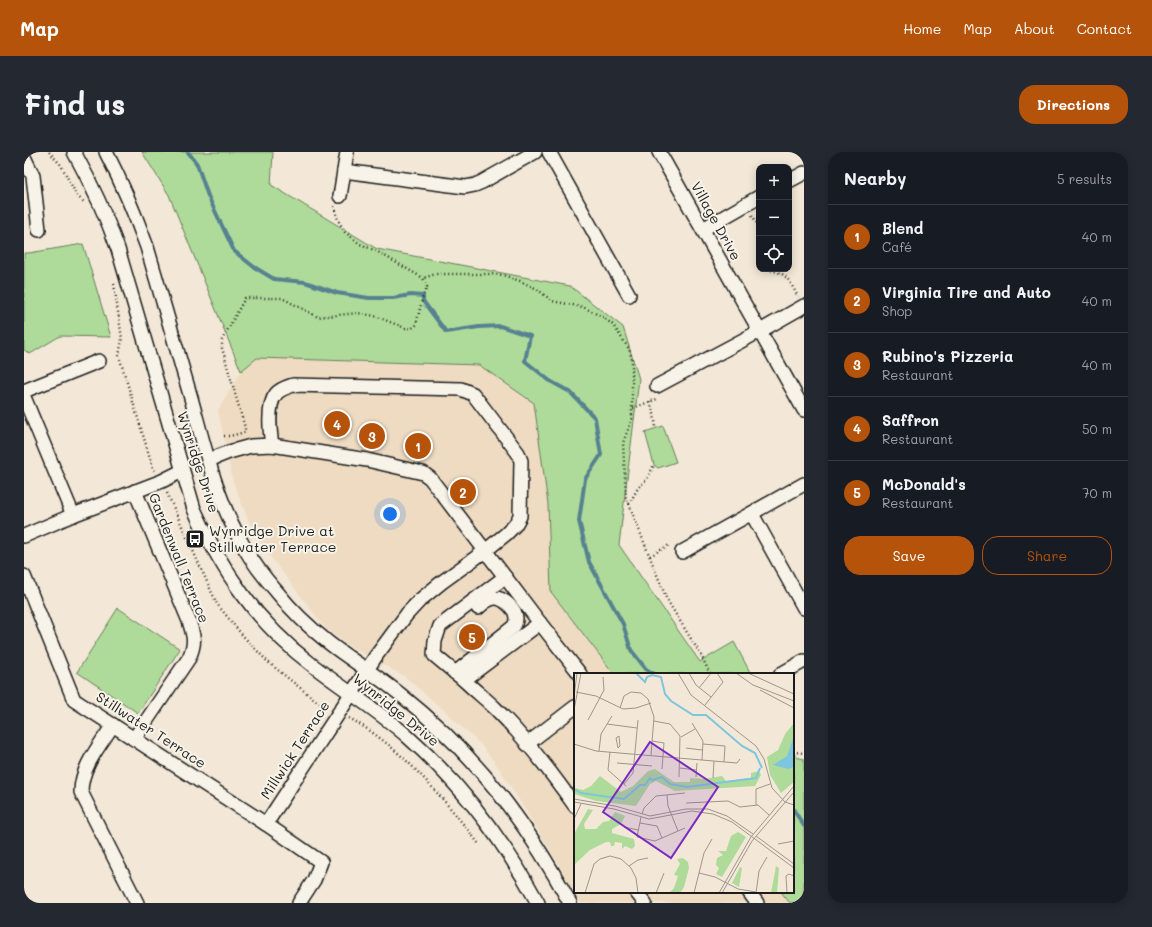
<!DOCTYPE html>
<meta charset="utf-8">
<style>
:root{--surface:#171b24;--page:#242831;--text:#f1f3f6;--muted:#9ea1a6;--line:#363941;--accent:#b45309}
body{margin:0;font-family:Mali,sans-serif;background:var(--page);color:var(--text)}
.controls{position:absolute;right:12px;top:12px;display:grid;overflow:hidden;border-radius:8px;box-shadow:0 2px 10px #0003}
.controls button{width:36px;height:36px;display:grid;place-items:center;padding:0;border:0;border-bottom:1px solid var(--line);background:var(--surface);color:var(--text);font:20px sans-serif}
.you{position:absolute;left:366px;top:362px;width:14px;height:14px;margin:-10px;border:3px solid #fff;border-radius:50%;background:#1a73e8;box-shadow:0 0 0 6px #1a73e833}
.badge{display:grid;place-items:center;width:26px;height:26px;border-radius:50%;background:var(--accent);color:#fff;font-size:13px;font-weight:700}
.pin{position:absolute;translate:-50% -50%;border:2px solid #fff;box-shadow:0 1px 4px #0006}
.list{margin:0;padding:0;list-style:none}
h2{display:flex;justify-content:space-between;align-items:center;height:52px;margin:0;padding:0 16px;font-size:17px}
h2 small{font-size:13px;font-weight:400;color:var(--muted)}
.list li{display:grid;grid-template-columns:26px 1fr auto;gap:12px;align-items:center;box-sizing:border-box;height:64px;padding:0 16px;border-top:1px solid var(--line)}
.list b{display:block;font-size:15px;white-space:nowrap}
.list p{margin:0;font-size:13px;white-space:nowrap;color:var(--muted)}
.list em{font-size:13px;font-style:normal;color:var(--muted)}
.actions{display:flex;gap:8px;padding:12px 16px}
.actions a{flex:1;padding:9px 0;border:1px solid var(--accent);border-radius:16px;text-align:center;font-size:14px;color:var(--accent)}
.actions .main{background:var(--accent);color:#fff}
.icon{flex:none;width:22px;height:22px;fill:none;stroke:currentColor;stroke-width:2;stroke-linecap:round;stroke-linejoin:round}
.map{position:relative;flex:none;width:780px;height:751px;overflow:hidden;border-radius:16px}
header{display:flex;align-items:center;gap:24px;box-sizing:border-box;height:56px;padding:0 20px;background:var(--accent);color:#fff}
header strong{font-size:19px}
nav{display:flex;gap:22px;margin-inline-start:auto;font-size:14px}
.intro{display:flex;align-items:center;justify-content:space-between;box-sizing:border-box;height:96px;padding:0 24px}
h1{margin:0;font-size:28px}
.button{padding:10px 18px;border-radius:16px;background:var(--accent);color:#fff;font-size:14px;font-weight:700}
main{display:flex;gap:24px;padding:0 24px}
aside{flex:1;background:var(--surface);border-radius:16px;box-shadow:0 2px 10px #0003}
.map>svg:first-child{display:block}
.built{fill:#eedbc2}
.green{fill:#afdb9a;stroke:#667c5b}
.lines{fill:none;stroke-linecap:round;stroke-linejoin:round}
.stream{stroke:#568290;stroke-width:4}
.minor-casing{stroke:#1c1c1c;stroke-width:16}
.path{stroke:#1c1c1c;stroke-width:2.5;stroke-dasharray:1 3;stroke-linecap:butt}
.minor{stroke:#f7f3e8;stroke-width:13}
.labels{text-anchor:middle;stroke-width:4;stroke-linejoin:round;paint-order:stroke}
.street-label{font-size:14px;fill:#1c1c1c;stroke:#f7f3e8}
.poi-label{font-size:14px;fill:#1c1c1c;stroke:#f7f3e8;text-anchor:start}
.inset-river{fill:none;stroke:#7dc6de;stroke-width:2}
.inset-road{fill:none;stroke:#9d968c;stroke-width:1}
.view{fill:#7b2cbf;fill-opacity:0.15;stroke:#7b2cbf;stroke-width:2}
.inset-edge{fill:none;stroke:#1c1c1c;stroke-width:2}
</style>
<header>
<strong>Map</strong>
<nav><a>Home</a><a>Map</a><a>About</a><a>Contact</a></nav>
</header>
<div class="intro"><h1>Find us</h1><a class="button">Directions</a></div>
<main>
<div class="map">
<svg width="780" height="751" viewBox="0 0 780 751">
<rect width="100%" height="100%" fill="#f3e8d7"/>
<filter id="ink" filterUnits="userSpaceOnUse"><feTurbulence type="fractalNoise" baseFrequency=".025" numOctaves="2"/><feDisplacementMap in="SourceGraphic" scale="8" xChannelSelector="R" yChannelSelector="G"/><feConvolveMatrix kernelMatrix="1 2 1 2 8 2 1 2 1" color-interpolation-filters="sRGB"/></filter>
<g filter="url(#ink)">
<polygon class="built" points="233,206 455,213 510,251 524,352 527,440 589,522 551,522 551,740 756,740 765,751 556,751 533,709 475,616 457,593 420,558 380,524 325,494 302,477 239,395 225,370 209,330 194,258 217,219"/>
<g class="green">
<polygon points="118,0 249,0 247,33 353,97 546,134 599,175 615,227 595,393 676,510 710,490 727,522 590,522 527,440 524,352 510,251 455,213 233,206 217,219 145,43"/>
<polygon points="59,92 87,185 36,184 6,202 0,198 0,101 5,101"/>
<polygon points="639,274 652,310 634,316 630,313 621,280"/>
<polygon points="94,456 156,497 114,561 53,520"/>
<polygon points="769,600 772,605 780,607 780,751 766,751 757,740 769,740"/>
</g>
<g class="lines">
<g class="stream">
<polyline points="164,0 173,12 184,44 210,99 230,115 250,127 281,130 313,141 345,146 369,146 387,143 399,144 399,149 422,180 455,175 476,174 506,184 501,209 526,229 546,240 571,266 577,303 561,327 555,369 565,410 599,472 607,498 622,517 630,522"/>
<polyline points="769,657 780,674"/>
</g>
<g class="minor-casing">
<g id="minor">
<path d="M50,0C67,31 82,63 94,97L170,357C198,419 232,470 287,512C319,537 354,558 384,585C437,632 480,689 514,751"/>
<path d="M82,0C98,31 111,62 123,95C138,145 152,196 167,246C180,293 191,341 214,384C224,404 238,423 253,440C268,459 286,476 305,491C328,509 354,524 377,543C450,601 502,669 546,751"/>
<polyline points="525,0 605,143"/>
<polyline points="635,0 780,258"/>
<polyline points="0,5 9,24 15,78"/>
<polyline points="320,19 441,35 451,33 458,30 511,0"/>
<polyline points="765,29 780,21"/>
<polyline points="316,44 323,0"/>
<polyline points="679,77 735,45"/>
<polyline points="633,234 736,179 780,154"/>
<polyline points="0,239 75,209"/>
<polyline points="0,245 49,363"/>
<polyline points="185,308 205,300 227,294 248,293 343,308 399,321 406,326 516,471 556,522"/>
<polyline points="728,362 780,456"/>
<polyline points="0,384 49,363 138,329 158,319"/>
<polyline points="658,400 780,332"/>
<polyline points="0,424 50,548 242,672 297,710 290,728 275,751"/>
<polyline points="481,425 416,474 411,489 410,503 440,528 516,471"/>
<path d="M431,521L489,475C491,473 492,470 492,466C492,457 479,445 470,446C464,447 458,452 454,456"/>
<polyline points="757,522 780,509"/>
<path d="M440,528C450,538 462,547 472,557C501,586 527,620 551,654"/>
<path d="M89,573C76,593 57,615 57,640L113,751"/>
<path d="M110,587L165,506C172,490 170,485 165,469L111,339"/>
<polyline points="503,592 551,555"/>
<path d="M242,672L352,504L383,462L396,448L418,430L461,399L482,382L491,373L496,364L497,309L494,301L449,242L437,237L269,233C263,235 256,237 252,242C243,253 246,280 248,293"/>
<polyline points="612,740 621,751"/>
<polyline points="725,740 733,751"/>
</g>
</g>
<g class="path">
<polyline points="25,0 37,13 53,44 61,51"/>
<polyline points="310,54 314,68 321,80 336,92 352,99 399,126"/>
<polyline points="728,63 735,75"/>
<polyline points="735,101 735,108"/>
<path d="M743,117C747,119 752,119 756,121C765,125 769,136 774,145"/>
<polyline points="90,132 98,187 95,204 129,316 131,319"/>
<polyline points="626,250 630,262 632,276"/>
<polyline points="609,256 633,247"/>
<polyline points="200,284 206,284 221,280 221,276 198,196 198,188 221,146 258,146 294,165 334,161 351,164 381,176 387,177 392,173 399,144 403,135 399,126 412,122 466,122 479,123 496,129 513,137 528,149 559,155 579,165 589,173 605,197 608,208 608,267 599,291 602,345 643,448 677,503 686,522"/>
<polyline points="143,341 193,452 219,484 244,510 295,551 304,556"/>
<polyline points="605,352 614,336 623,327 630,313"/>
<polyline points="626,404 645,393"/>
<path d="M325,566C377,594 419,646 455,692"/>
<polyline points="769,600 780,601"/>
</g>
<use href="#minor" class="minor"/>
</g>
</g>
<defs>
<g id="bus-square" transform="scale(1)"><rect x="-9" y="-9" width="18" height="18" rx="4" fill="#1c1c1c" stroke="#f7f3e8"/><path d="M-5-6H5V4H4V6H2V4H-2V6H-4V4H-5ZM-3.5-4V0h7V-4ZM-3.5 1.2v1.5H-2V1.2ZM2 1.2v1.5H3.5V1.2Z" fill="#fff"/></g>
</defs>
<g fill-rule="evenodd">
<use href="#bus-square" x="171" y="387"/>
</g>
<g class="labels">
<g class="street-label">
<text transform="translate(692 69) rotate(61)" y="5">Village Drive</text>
<text transform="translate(174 310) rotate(72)" y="5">Wynridge Drive</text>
<text transform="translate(155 406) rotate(68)" y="5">Gardenwall Terrace</text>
<text transform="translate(372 558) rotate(39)" y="5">Wynridge Drive</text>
<text transform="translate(127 578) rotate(33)" y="5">Stillwater Terrace</text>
<text transform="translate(271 598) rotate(-57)" y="5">Millwick Terrace</text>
</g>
<g class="poi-label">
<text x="185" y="384">Wynridge Drive at<tspan x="185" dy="16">Stillwater Terrace</tspan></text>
</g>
</g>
<g transform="translate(550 521)">
<rect width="220" height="220" fill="#f3e8d7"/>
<path d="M220,50V109L207,120L196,102L193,84L204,77L211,61ZM81,96L100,109H116V105L130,106L148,103L152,108L177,105V100L185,98L187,102L181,113L101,118L82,108L76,111L62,133L22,128L0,121V110L1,115L9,117L17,113L26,103L47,119L59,113L74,98ZM14,136L19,137L10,151L11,156H22L29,149L35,148L41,139L51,143L47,151L38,156V160L60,166L61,173L58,176L51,173L48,176V170L41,169L40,173H37L36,169H32L16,177L0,192V161ZM164,159L172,164L148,204L142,201L145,195L142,192L143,185L149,182L144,178H152L157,163ZM109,185L114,189L115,195L110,214L106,220H95L100,215L104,203L100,202L106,191L103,186ZM202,193L205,195L203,220H197ZM166,194L168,195L165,214L158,210Z" fill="#afdb9a"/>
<path d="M220,63V94L214,96L199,92L213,83Z" fill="#7dc6de"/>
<path class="inset-river" d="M62,0L71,9L73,4L78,2L87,4L91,21L97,28L119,42H132L168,73L181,80L188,95M0,116L7,120L50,126L66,112H71L76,105L78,107L88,104L96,111L113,114L182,105L186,95"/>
<path class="inset-road" d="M104,0L117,22L182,73L190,86L198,115L211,129L220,132M115,0L122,12L137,24M162,0L179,12L220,28M174,0L220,21M125,15L137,0M186,17L220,35M2,19L22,23L49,36L62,35L77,30M0,24L3,0M131,32L149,9L143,0M46,35L50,23L57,19L67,20L74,26L80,44L77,82M0,37L7,0M14,47L30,17L29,4M80,48L96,51L106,63L105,104M118,50L129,68L128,87M33,51L63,55M45,63L46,73L44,75L42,65ZM107,64L121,56M78,68L90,70L88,96M0,71L22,78L163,90L166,86M129,71L151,73L150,89M112,75L128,77M25,78L27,61L38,43M36,79L34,97L52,113M43,90L78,93M106,95L122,97M122,104L123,90M139,105L140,88M50,111L59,100L64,47M93,122L94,133L104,158M0,126L41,133L76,143L112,136H134L153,143L179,161M0,129L40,136L75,146L118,138L139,141L158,149L220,195M112,130L154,128L166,134L184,132L195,142M182,132V116L196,111M68,141L70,135L82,123L111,120M67,144L63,164L81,168L111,155M0,146L7,131M66,150L83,153L88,165M50,154L64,157M182,163L220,191M204,171L220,168M55,193L64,187L74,185M125,200L141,204L164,216L182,219M11,220L20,191L26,186L36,183L47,186L57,195L62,205L64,220M82,220L90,200M120,220L130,180L138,166M145,220L177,164L220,113M148,220L178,168L220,119M182,220L185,198L193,184M213,220L212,203L215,201L220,203"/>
<path class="view" d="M76,69L144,114L97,185L29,139Z"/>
<rect width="220" height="220" class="inset-edge"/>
</g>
</svg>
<div class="controls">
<button>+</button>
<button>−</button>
<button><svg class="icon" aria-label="locate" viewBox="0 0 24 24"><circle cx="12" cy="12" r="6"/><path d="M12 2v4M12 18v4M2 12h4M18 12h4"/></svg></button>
</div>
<div class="you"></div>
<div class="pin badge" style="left:394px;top:294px">1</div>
<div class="pin badge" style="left:439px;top:340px">2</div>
<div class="pin badge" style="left:348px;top:284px">3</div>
<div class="pin badge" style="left:313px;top:272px">4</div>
<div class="pin badge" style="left:448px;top:485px">5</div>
</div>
<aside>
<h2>Nearby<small>5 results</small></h2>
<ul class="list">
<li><span class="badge">1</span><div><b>Blend</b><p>Café</p></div><em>40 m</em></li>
<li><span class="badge">2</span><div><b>Virginia Tire and Auto</b><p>Shop</p></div><em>40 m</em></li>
<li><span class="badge">3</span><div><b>Rubino's Pizzeria</b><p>Restaurant</p></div><em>40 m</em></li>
<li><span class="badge">4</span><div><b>Saffron</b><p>Restaurant</p></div><em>50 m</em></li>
<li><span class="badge">5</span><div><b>McDonald's</b><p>Restaurant</p></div><em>70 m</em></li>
</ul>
<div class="actions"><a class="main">Save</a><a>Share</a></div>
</aside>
</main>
